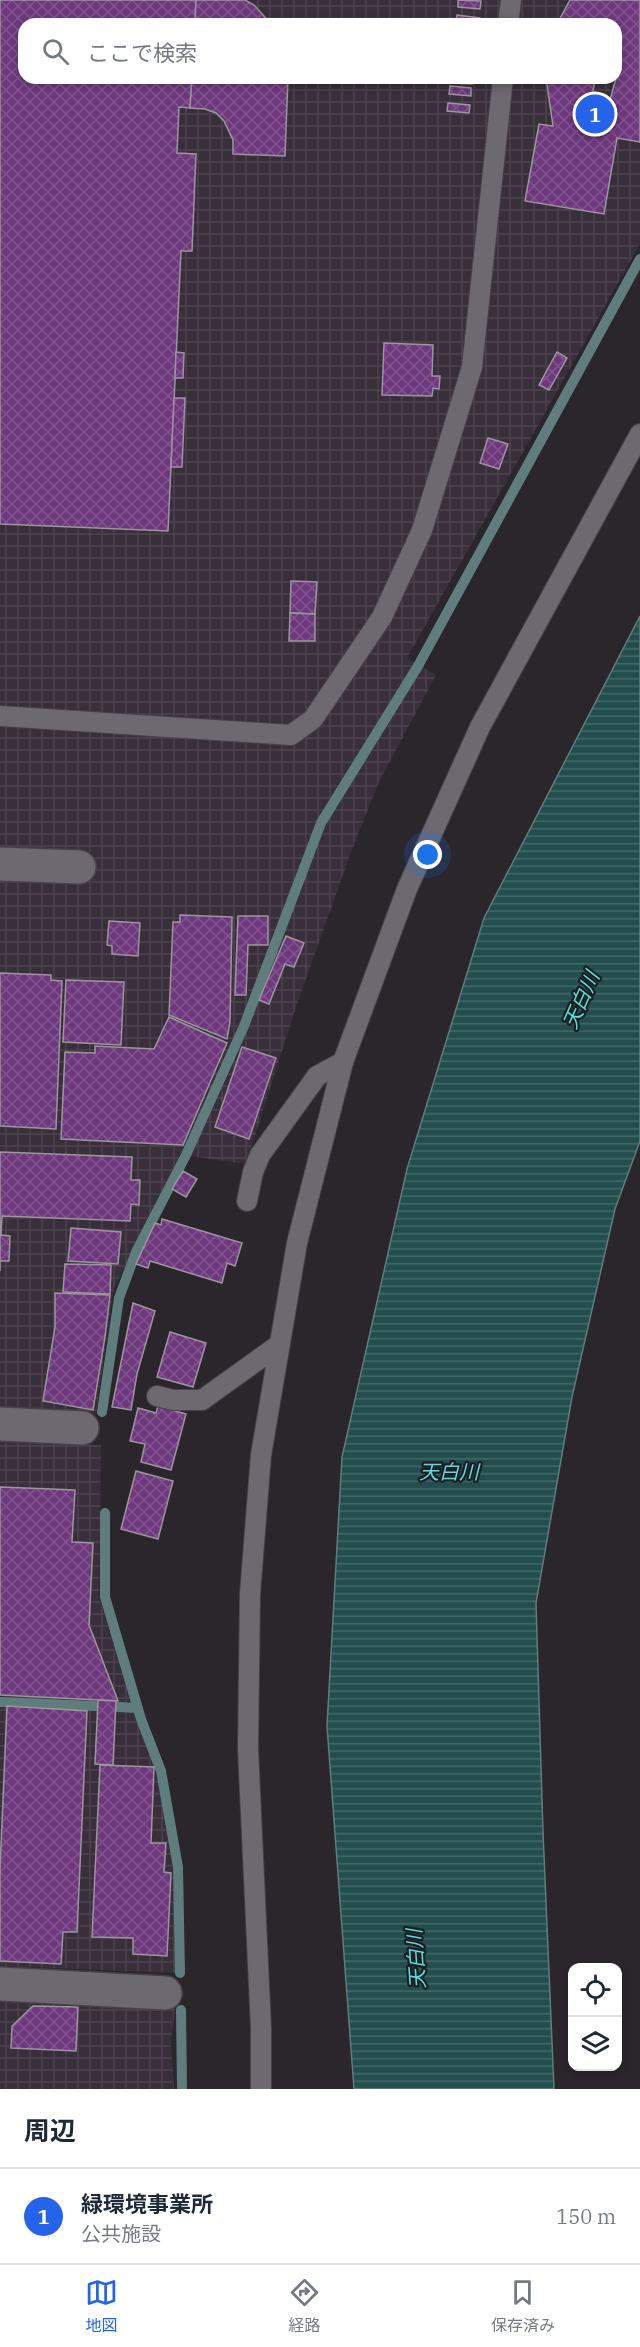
<!DOCTYPE html>
<html lang="ja">
<meta charset="utf-8">
<style>
:root{--surface:#fff;--page:#f2f2f3;--text:#1f2937;--muted:#747a83;--line:#e0e1e3;--accent:#2563eb}
body{margin:0;font-family:"IBM Plex Serif","Noto Sans JP",serif;background:var(--page);color:var(--text)}
.controls{position:absolute;right:18px;bottom:18px;display:grid;overflow:hidden;border-radius:12px;box-shadow:0 3px 9px #0003}
.controls button{width:54px;height:54px;display:grid;place-items:center;padding:0;border:0;border-bottom:2px solid var(--line);background:var(--surface);color:var(--text);font:30px sans-serif}
.you{position:absolute;left:428px;top:855px;width:21px;height:21px;margin:-15px;border:4px solid #fff;border-radius:50%;background:#1a73e8;box-shadow:0 0 0 9px #1a73e833}
.badge{display:grid;place-items:center;width:39px;height:39px;border-radius:50%;background:var(--accent);color:#fff;font-size:20px;font-weight:700}
.pin{position:absolute;translate:-50% -50%;border:3px solid #fff;box-shadow:0 2px 6px #0006}
.list{margin:0;padding:0;list-style:none}
h2{display:flex;justify-content:space-between;align-items:center;height:78px;margin:0;padding:0 24px;font-size:26px}
h2 small{font-size:20px;font-weight:400;color:var(--muted)}
.list li{display:grid;grid-template-columns:39px 1fr auto;gap:18px;align-items:center;box-sizing:border-box;height:96px;padding:0 24px;border-top:2px solid var(--line)}
.list b{display:block;font-size:22px;white-space:nowrap}
.list p{margin:0;font-size:20px;white-space:nowrap;color:var(--muted)}
.list em{font-size:20px;font-style:normal;color:var(--muted)}
.icon{flex:none;width:33px;height:33px;fill:none;stroke:currentColor;stroke-width:2;stroke-linecap:round;stroke-linejoin:round}
.map{position:relative;flex:none;width:640px;height:2089px;overflow:hidden}
.search{position:absolute;background:var(--surface);box-shadow:0 3px 9px #0003;left:18px;right:18px;top:18px;height:66px;display:flex;align-items:center;gap:15px;box-sizing:border-box;padding:0 21px;border-radius:18px;color:var(--muted);font-size:22px}
.sheet{height:174px;background:var(--surface)}
nav{display:flex;justify-content:space-around;align-items:center;box-sizing:border-box;height:84px;border-top:2px solid var(--line);background:var(--surface);font-size:16px;color:var(--muted)}
nav a{display:grid;justify-items:center;gap:3px}
nav .on{color:var(--accent)}
.map>svg:first-child{display:block}
.industrial{fill:url(#industrial-grid);fill-rule:evenodd}
.water{fill:url(#water-rules);stroke:#5f7d7d;stroke-width:1.5}
.lines{fill:none;stroke-linecap:round;stroke-linejoin:round}
.stream{stroke:#5f7d7d;stroke-width:10}
.building{fill:url(#building-cross-hatch);stroke:#9c959e;stroke-width:1.5}
.lane-casing{stroke:#474248;stroke-width:22}
.street-casing{stroke:#474248;stroke-width:36}
.lane{stroke:#6e6870;stroke-width:20}
.street{stroke:#6e6870;stroke-width:33}
.labels{text-anchor:middle;stroke-width:4.5;stroke-linejoin:round;paint-order:stroke}
.water-label{font-size:20px;font-style:italic;fill:#4fe2dc;stroke:#211c22}
</style>
<div class="map">
<svg width="640" height="2089" viewBox="0 0 640 2089">
<defs>
<pattern id="industrial-grid" width="8" height="8" patternUnits="userSpaceOnUse" patternTransform="scale(1.5)"><rect width="8" height="8" fill="#382f3a"/><path d="M0 4h8M4 0v8" fill="none" stroke="#4b434d"/></pattern>
<pattern id="water-rules" width="6" height="5" patternUnits="userSpaceOnUse" patternTransform="scale(1.5)"><rect width="6" height="5" fill="#224f4d"/><path d="M0 2.5h6" fill="none" stroke="#426867"/></pattern>
<pattern id="building-cross-hatch" width="8" height="8" patternUnits="userSpaceOnUse" patternTransform="scale(1.5)"><rect width="8" height="8" fill="#6e387d"/><path d="M0 0l8 8M0 8l8-8" fill="none" stroke="#835590"/></pattern>
</defs>
<rect width="100%" height="100%" fill="#2b252c"/>
<g class="industrial">
<path d="M0,0H640V244L407,658L436,675L379,782L354,844L296,1007L246,1164L183,1155L114,1288L96,1414L0,1410V876L89,880L92,852L0,849ZM24,24H616V78H24Z"/>
<polygon points="0,1440 101,1445 99,1597 136,1719 158,1770 173,1865 176,1973 0,1966"/>
<polygon points="0,2000 175,2009 171,2043 174,2089 0,2089"/>
</g>
<polygon class="water" points="640,616 640,1141 615,1209 572,1397 536,1603 543,1832 554,2089 354,2089 327,1726 342,1457 407,1169 484,918"/>
<g class="lines">
<g class="stream">
<polyline points="102,1412 119,1298 136,1252 186,1155 244,1026 321,823 418,666 640,259"/>
<polyline points="105,1513 105,1597 141,1719 161,1771 178,1867 180,1973"/>
<polyline points="0,1702 95,1706"/>
<polyline points="118,1707 137,1708"/>
<polyline points="181,2010 182,2089"/>
</g>
</g>
<g class="building">
<polygon points="0,0 196,0 195,24 24,24 24,78 192,78 190,108 179,107 177,153 196,154 192,251 181,251 168,531 0,524"/>
<polygon points="196,0 245,0 254,5 271,24 195,24"/>
<polygon points="458,0 481,1 480,9 458,7"/>
<polygon points="570,0 640,0 640,142 617,138 604,214 525,201 539,124 553,126 546,78 595,78 592,98 610,100 616,78 622,37 616,36 616,24 557,24"/>
<polygon points="457,15 480,18 479,24 456,24"/>
<polygon points="192,78 288,78 285,156 233,154 233,140 224,121 216,113 205,109 190,108"/>
<polygon points="451,78 473,78 472,84 450,83"/>
<polygon points="450,86 471,88 471,96 449,94"/>
<polygon points="448,103 470,105 469,113 447,111"/>
<polygon points="384,343 433,345 432,376 440,376 439,389 433,388 432,396 382,395"/>
<polygon points="176,352 184,353 183,378 175,378"/>
<polygon points="557,352 567,358 549,390 539,385"/>
<polygon points="174,398 185,398 182,467 171,467"/>
<polygon points="488,438 508,444 499,469 480,463"/>
<polygon points="291,581 317,582 315,614 290,613"/>
<polygon points="290,613 315,614 315,641 289,641"/>
<polygon points="180,915 232,917 230,1022 227,1039 169,1015 173,922 180,922"/>
<polygon points="238,916 268,916 268,945 248,945 246,995 235,995"/>
<polygon points="109,921 140,923 138,956 112,954 112,946 107,945"/>
<polygon points="286,936 304,943 294,967 285,964 269,1004 259,1000"/>
<polygon points="0,973 51,975 51,980 62,981 56,1129 0,1126"/>
<polygon points="66,980 124,982 121,1045 63,1042"/>
<polygon points="169,1017 227,1043 183,1145 61,1139 65,1052 95,1053 95,1046 154,1049"/>
<polygon points="242,1047 276,1058 249,1139 215,1127"/>
<polygon points="0,1152 132,1157 131,1180 140,1180 139,1205 131,1204 130,1221 2,1216 1,1235 10,1236 9,1261 0,1261 0,1271"/>
<polygon points="183,1171 197,1179 186,1197 172,1189"/>
<polygon points="162,1219 242,1243 235,1266 227,1263 222,1283 150,1261 148,1268 136,1264 155,1223 161,1225"/>
<polygon points="71,1228 121,1232 118,1264 68,1261"/>
<polygon points="65,1264 111,1265 110,1294 63,1292"/>
<polygon points="55,1293 110,1295 105,1337 93,1410 43,1401 55,1327"/>
<polygon points="133,1303 155,1311 137,1374 131,1410 112,1407"/>
<polygon points="170,1332 206,1343 193,1387 157,1377"/>
<polygon points="158,1406 186,1414 171,1470 141,1462 145,1444 130,1441 138,1408 156,1413"/>
<polygon points="136,1471 173,1481 158,1539 121,1529"/>
<polygon points="0,1487 75,1490 72,1542 93,1543 89,1625 118,1701 0,1695"/>
<polygon points="98,1700 116,1701 113,1765 95,1764"/>
<polygon points="7,1706 87,1711 77,1932 63,1932 61,1964 0,1961 0,1869"/>
<polygon points="100,1765 154,1767 151,1843 166,1843 164,1872 171,1873 167,1956 133,1954 133,1938 92,1937"/>
<polygon points="33,2006 78,2007 76,2051 11,2048 12,2026"/>
</g>
<g class="lines">
<g class="lane-casing">
<g id="lane">
<polyline points="508,24 511,0"/>
<polyline points="0,716 291,735 313,719 382,617 422,530 472,367 503,78"/>
<polyline points="247,1201 253,1172 260,1155 317,1076 343,1062"/>
<polyline points="157,1396 173,1400 202,1400 280,1344"/>
<polyline points="261,2089 261,2028 248,1749 250,1594 261,1455 297,1243 343,1062 407,889 480,727 640,434"/>
</g>
</g>
<g class="street-casing">
<g id="street">
<polyline points="0,864 79,867"/>
<polyline points="0,1424 82,1428"/>
<polyline points="0,1984 165,1993"/>
</g>
</g>
<use href="#lane" class="lane"/>
<use href="#street" class="street"/>
</g>
<g class="labels">
<g class="water-label">
<text transform="translate(581 1000) rotate(-66)" y="7">天白川</text>
<text x="449" y="1479">天白川</text>
<text transform="translate(416 1959) rotate(-94)" y="7">天白川</text>
</g>
</g>
</svg>
<div class="controls">
<button><svg class="icon" aria-label="locate" viewBox="0 0 24 24"><circle cx="12" cy="12" r="6"/><path d="M12 2v4M12 18v4M2 12h4M18 12h4"/></svg></button>
<button><svg class="icon" aria-label="layers" viewBox="0 0 24 24"><path d="M12 4l9 5-9 5-9-5zM3 14l9 5 9-5"/></svg></button>
</div>
<div class="you"></div>
<div class="pin badge" style="left:595px;top:114px">1</div>
<div class="search"><svg class="icon" aria-label="search" viewBox="0 0 24 24"><circle cx="10" cy="10" r="6"/><path d="M15 15l6 6"/></svg>ここで検索</div>
</div>
<section class="sheet">
<h2>周辺<small></small></h2>
<ul class="list">
<li><span class="badge">1</span><div><b>緑環境事業所</b><p>公共施設</p></div><em>150 m</em></li>
</ul>
</section>
<nav>
<a class="on"><svg class="icon" aria-label="map" viewBox="0 0 24 24"><path d="M3 6l6-2 6 2 6-2v14l-6 2-6-2-6 2zM9 4v14M15 6v14"/></svg>地図</a>
<a><svg class="icon" aria-label="directions" viewBox="0 0 24 24"><path d="M12 3l9 9-9 9-9-9zM9 14v-3h6M13 9l2 2-2 2"/></svg>経路</a>
<a><svg class="icon" aria-label="saved" viewBox="0 0 24 24"><path d="M7 4h10v16l-5-4-5 4z"/></svg>保存済み</a>
</nav>
